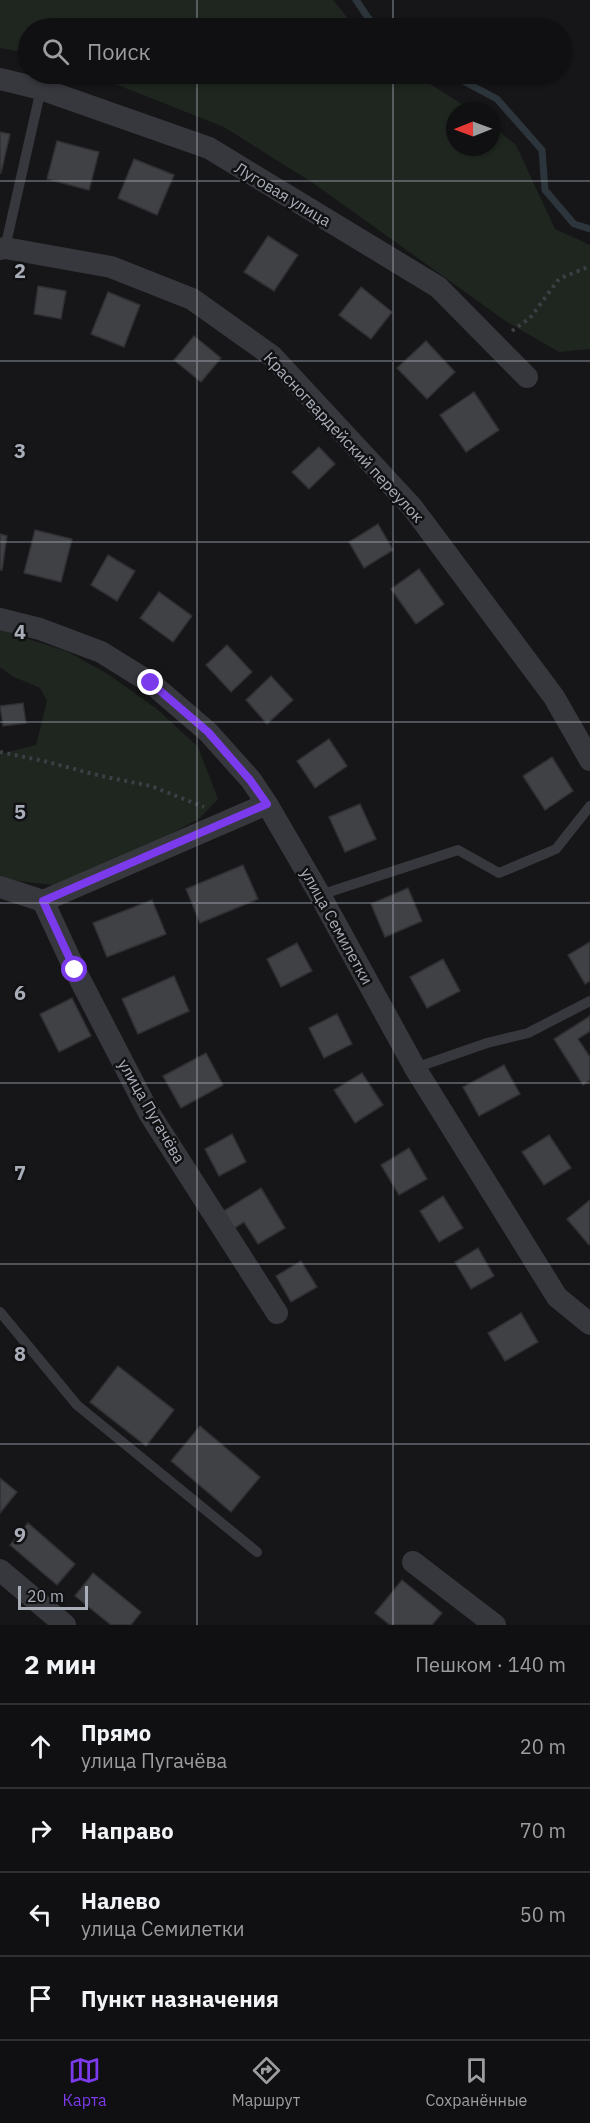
<!DOCTYPE html>
<html lang="ru">
<meta charset="utf-8">
<style>
:root{--surface:#101012;--page:#1e1e20;--text:#f1f3f6;--muted:#9c9d9f;--line:#303032;--accent:#7c3aed}
body{margin:0;font-family:"IBM Plex Sans",sans-serif;background:var(--page);color:var(--text)}
.compass{position:absolute;left:446px;top:102px;width:54px;height:54px;border-radius:50%;background:var(--surface);box-shadow:0 2px 4px #0004;rotate:269deg}
.scale{position:absolute;left:18px;bottom:15px;width:70px;box-sizing:border-box;padding-left:6px;border:3px solid #a8adb8;border-top:0;font-size:16px;line-height:21px;white-space:nowrap;color:#a8adb8;-webkit-text-stroke:4px #111113;paint-order:stroke}
.stop{position:absolute;width:18px;height:18px;margin:-14px;border:4px solid #7c3aed;border-radius:50%;background:#fff}
.stop.end{background:#7c3aed;border-color:#fff;box-shadow:0 2px 6px #0008}
.list{margin:0;padding:0;list-style:none}
h2{display:flex;justify-content:space-between;align-items:center;height:78px;margin:0;padding:0 24px;font-size:26px}
h2 small{font-size:20px;font-weight:400;color:var(--muted)}
.list li{display:grid;grid-template-columns:39px 1fr auto;gap:18px;align-items:center;box-sizing:border-box;height:84px;padding:0 24px;border-top:2px solid var(--line)}
.list b{display:block;font-size:22px;white-space:nowrap}
.list p{margin:0;font-size:20px;white-space:nowrap;color:var(--muted)}
.list em{font-size:20px;font-style:normal;color:var(--muted)}
.icon{flex:none;width:33px;height:33px;fill:none;stroke:currentColor;stroke-width:2;stroke-linecap:round;stroke-linejoin:round}
.map{position:relative;flex:none;width:590px;height:1625px;overflow:hidden}
.search{position:absolute;background:var(--surface);box-shadow:0 2px 4px #0004;left:18px;right:18px;top:18px;height:66px;display:flex;align-items:center;gap:15px;box-sizing:border-box;padding:0 21px;border-radius:33px;color:var(--muted);font-size:22px}
.sheet{height:414px;background:var(--surface)}
nav{display:flex;justify-content:space-around;align-items:center;box-sizing:border-box;height:84px;border-top:2px solid var(--line);background:var(--surface);font-size:16px;color:var(--muted)}
nav a{display:grid;justify-items:center;gap:3px}
nav .on{color:var(--accent)}
.map>svg:first-child{display:block}
.green{fill:#1e261f}
.lines{fill:none;stroke-linecap:round;stroke-linejoin:round}
.stream{stroke:#2c353c;stroke-width:7}
.building{fill:#404145;stroke:#303034;stroke-width:1.5}
.path{stroke:#3d3f44;stroke-width:4;stroke-dasharray:3 4.5;stroke-linecap:butt}
.lane{stroke:#37383d;stroke-width:10}
.street{stroke:#37383d;stroke-width:22}
.route{stroke:#7c3aed;stroke-width:8}
.grid{fill:none;stroke:#a8adb8;stroke-width:1.5;stroke-opacity:0.55}
.labels{text-anchor:middle;stroke-width:5;stroke-linejoin:round;paint-order:stroke}
.street-label{font-size:16px;fill:#a8adb8;stroke:#111113}
.grid-label{font-size:20px;text-anchor:middle;font-weight:bold;fill:#a8adb8;stroke:#111113;stroke-width:5;stroke-linejoin:round;paint-order:stroke}
</style>
<div class="map">
<svg width="590" height="1625" viewBox="0 0 590 1625">
<rect width="100%" height="100%" fill="#161618"/>
<g class="green">
<polygon points="0,0 333,0 356,28 28,28 28,53 0,48"/>
<polygon points="90,74 414,74 473,111 455,111 455,147 491,147 491,125 516,145 555,229 590,245 590,349 559,352 507,322 313,183 224,127"/>
<polygon points="0,630 66,651 108,674 157,709 198,747 218,799 200,818 129,857 53,885 0,879 0,754 36,745 47,701 40,688 12,676 0,667"/>
</g>
<g class="lines">
<g class="stream">
<polyline points="356,0 375,28"/>
<polyline points="450,74 497,99 542,150 545,190 574,224 590,229"/>
</g>
</g>
<g class="building">
<polygon points="0,132 10,134 1,173 0,173"/>
<polygon points="57,141 99,152 89,190 47,179"/>
<polygon points="134,159 174,175 157,215 118,198"/>
<polygon points="268,236 298,255 274,291 244,272"/>
<polygon points="38,286 66,291 61,319 34,314"/>
<polygon points="361,287 392,312 371,339 339,315"/>
<polygon points="108,292 140,305 124,347 91,334"/>
<polygon points="194,336 221,358 201,382 174,360"/>
<polygon points="426,341 455,372 427,399 397,368"/>
<polygon points="474,392 499,430 466,452 440,415"/>
<polygon points="319,447 335,464 309,489 292,472"/>
<polygon points="378,524 393,550 364,568 349,542"/>
<polygon points="35,530 72,539 61,582 24,573"/>
<polygon points="0,534 7,536 2,570 0,570"/>
<polygon points="108,555 135,571 117,601 91,585"/>
<polygon points="419,569 444,604 416,624 391,589"/>
<polygon points="159,592 192,616 173,642 140,618"/>
<polygon points="227,645 252,672 231,692 206,665"/>
<polygon points="271,676 293,700 267,724 246,700"/>
<polygon points="23,703 26,723 3,726 0,706"/>
<polygon points="329,739 347,766 315,788 297,761"/>
<polygon points="552,757 573,791 545,810 523,776"/>
<polygon points="360,804 376,839 345,852 329,817"/>
<polygon points="243,865 258,899 200,923 186,889"/>
<polygon points="408,888 422,921 385,937 371,904"/>
<polygon points="152,900 166,934 107,957 93,923"/>
<polygon points="590,942 590,981 585,984 568,955"/>
<polygon points="297,943 312,971 281,987 267,959"/>
<polygon points="443,959 460,991 427,1008 410,977"/>
<polygon points="174,976 189,1011 138,1034 122,999"/>
<polygon points="72,998 91,1036 59,1052 40,1014"/>
<polygon points="337,1014 352,1044 324,1058 309,1028"/>
<polygon points="590,1016 590,1031 578,1039 590,1057 590,1080 583,1085 554,1039"/>
<polygon points="206,1053 223,1085 181,1108 163,1076"/>
<polygon points="504,1065 520,1094 479,1116 463,1087"/>
<polygon points="362,1073 383,1105 355,1123 334,1090"/>
<polygon points="232,1134 246,1162 219,1176 205,1149"/>
<polygon points="549,1135 571,1168 544,1185 522,1152"/>
<polygon points="409,1148 427,1179 399,1195 381,1165"/>
<polygon points="261,1188 285,1228 258,1244 244,1222 233,1229 222,1212"/>
<polygon points="443,1196 463,1228 439,1242 420,1211"/>
<polygon points="590,1200 590,1244 589,1245 567,1219"/>
<polygon points="478,1248 494,1276 471,1289 455,1262"/>
<polygon points="301,1261 317,1287 291,1302 276,1276"/>
<polygon points="521,1313 538,1342 505,1361 488,1333"/>
<polygon points="118,1366 174,1410 146,1446 90,1402"/>
<polygon points="200,1426 260,1477 231,1512 171,1461"/>
<polygon points="0,1478 17,1492 0,1513"/>
<polygon points="28,1523 75,1564 57,1585 10,1545"/>
<polygon points="93,1573 141,1612 131,1625 111,1625 75,1596"/>
<polygon points="402,1580 442,1613 432,1625 390,1625 375,1613"/>
</g>
<g class="lines">
<g class="path">
<polyline points="512,331 530,318 559,279 590,266"/>
<polyline points="0,752 44,761 101,776 151,786 204,807"/>
</g>
<g class="lane">
<polyline points="5,248 41,89"/>
<polyline points="320,895 458,850 499,873 556,849 590,806"/>
<polyline points="415,1068 487,1043 528,1033 590,1001"/>
<polyline points="0,1312 77,1405 257,1552"/>
</g>
<g class="street">
<polyline points="0,79 41,89 209,148 438,287 527,377"/>
<polyline points="0,249 5,248 111,267 192,299 272,356 412,507 554,697 590,760"/>
<polyline points="0,619 40,629 101,652 151,683 208,732 251,780 267,804 320,895 415,1068 557,1297 590,1324"/>
<polyline points="0,887 43,901 267,804"/>
<polyline points="43,901 75,970 149,1113 277,1313"/>
<polyline points="413,1562 495,1625"/>
<polyline points="0,1570 65,1625"/>
</g>
</g>
<g class="lines">
<polyline class="route" points="75,970 43,901 267,804 250,780 208,732 151,683"/>
</g>
<path class="grid" d="M197,0V28M393,0V28M197,74V1625M393,74V1625M0,181H590M0,361H590M0,542H590M0,722H590M0,903H590M0,1083H590M0,1264H590M0,1444H590"/>
<g class="labels">
<g class="street-label">
<text transform="translate(283 194) rotate(31)" y="6">Луговая улица</text>
<text transform="translate(344 437) rotate(47)" y="6">Красногвардейский переулок</text>
<text transform="translate(337 926) rotate(61)" y="6">улица Семилетки</text>
<text transform="translate(152 1111) rotate(60)" y="6">улица Пугачёва</text>
</g>
</g>
<g class="grid-label">
<text x="20" y="278">2</text>
<text x="20" y="458">3</text>
<text x="20" y="639">4</text>
<text x="20" y="819">5</text>
<text x="20" y="1000">6</text>
<text x="20" y="1180">7</text>
<text x="20" y="1361">8</text>
<text x="20" y="1542">9</text>
</g>
</svg>
<svg class="compass" viewBox="-18 -18 36 36"><path d="M0-13l5 13h-10z" fill="#e53935"/><path d="M0 13l5-13h-10z" fill="#9c9d9f"/></svg>
<div class="scale">20 m</div>
<div class="stop" style="left:75px;top:970px"></div>
<div class="stop end" style="left:151px;top:683px"></div>
<div class="search"><svg class="icon" aria-label="search" viewBox="0 0 24 24"><circle cx="10" cy="10" r="6"/><path d="M15 15l6 6"/></svg>Поиск</div>
</div>
<section class="sheet">
<h2>2 мин<small>Пешком · 140 m</small></h2>
<ul class="list">
<li><svg class="icon" aria-label="ahead" viewBox="0 0 24 24"><path d="M12 20V5M6 11l6-6 6 6"/></svg><div><b>Прямо</b><p>улица Пугачёва</p></div><em>20 m</em></li>
<li><svg class="icon" aria-label="right" viewBox="0 0 24 24"><path d="M7 20v-9h11M14 6l5 5-5 5"/></svg><div><b>Направо</b></div><em>70 m</em></li>
<li><svg class="icon" aria-label="left" viewBox="0 0 24 24"><path d="M17 20v-9H6M10 6l-5 5 5 5"/></svg><div><b>Налево</b><p>улица Семилетки</p></div><em>50 m</em></li>
<li><svg class="icon" aria-label="arrive" viewBox="0 0 24 24"><path d="M6 21V4h12l-3 4 3 4H6"/></svg><div><b>Пункт назначения</b></div></li>
</ul>
</section>
<nav>
<a class="on"><svg class="icon" aria-label="map" viewBox="0 0 24 24"><path d="M3 6l6-2 6 2 6-2v14l-6 2-6-2-6 2zM9 4v14M15 6v14"/></svg>Карта</a>
<a><svg class="icon" aria-label="directions" viewBox="0 0 24 24"><path d="M12 3l9 9-9 9-9-9zM9 14v-3h6M13 9l2 2-2 2"/></svg>Маршрут</a>
<a><svg class="icon" aria-label="saved" viewBox="0 0 24 24"><path d="M7 4h10v16l-5-4-5 4z"/></svg>Сохранённые</a>
</nav>
